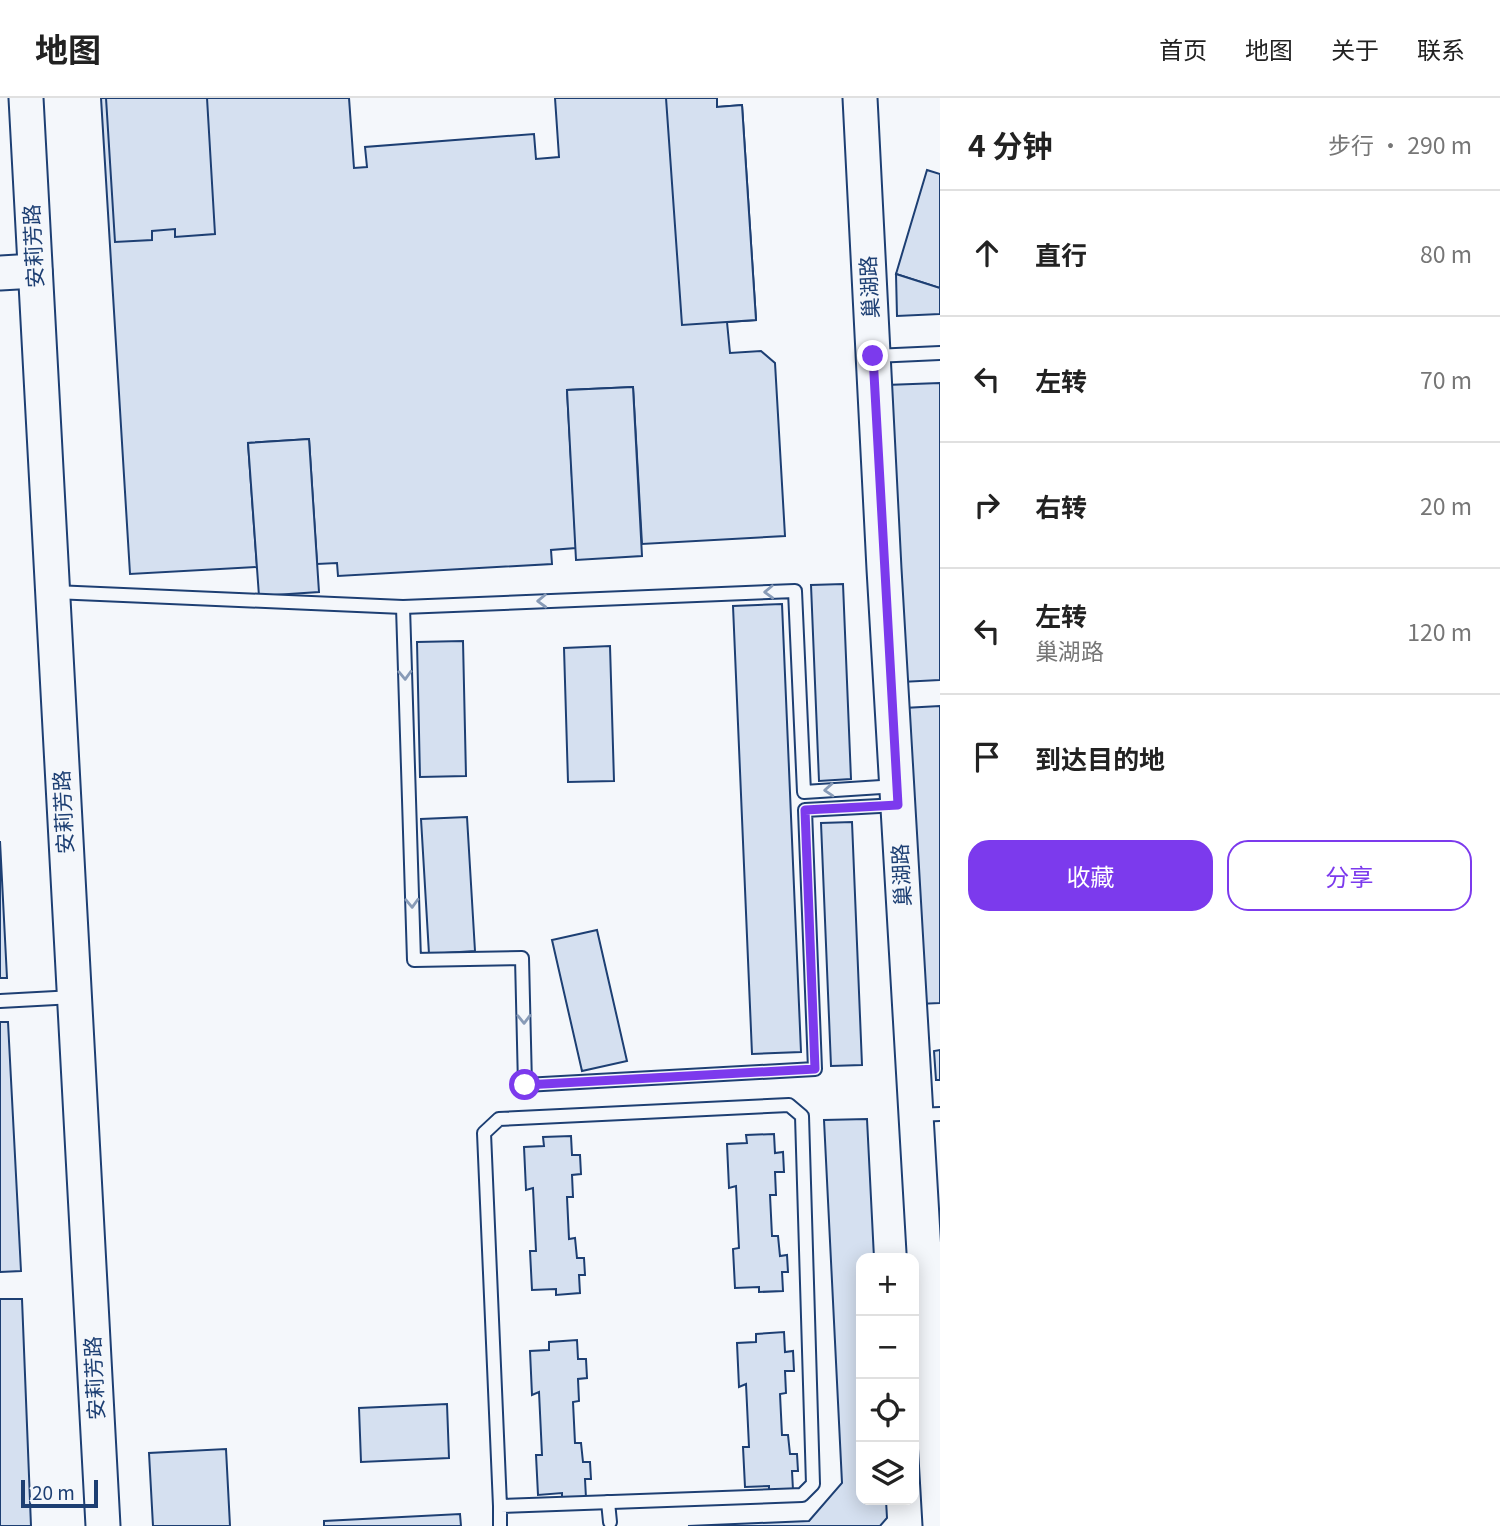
<!DOCTYPE html>
<html lang="zh">
<meta charset="utf-8">
<style>
:root{--surface:#fff;--page:#f6f6f6;--text:#222;--muted:#767676;--line:#e0e0e0;--accent:#7c3aed}
body{margin:0;font-family:Georgia,"Noto Sans SC",serif;background:var(--page);color:var(--text)}
.controls{position:absolute;right:21px;bottom:21px;display:grid;overflow:hidden;border-radius:14px;box-shadow:0 4px 18px #0003}
.controls button{width:63px;height:63px;display:grid;place-items:center;padding:0;border:0;border-bottom:2px solid var(--line);background:var(--surface);color:var(--text);font:35px sans-serif}
.scale{position:absolute;left:21px;bottom:18px;width:77px;box-sizing:border-box;padding-left:7px;border:4px solid #1d3f73;border-top:0;font-size:19px;line-height:24px;white-space:nowrap;color:#1d3f73;-webkit-text-stroke:5px #f4f7fb;paint-order:stroke}
.stop{position:absolute;width:21px;height:21px;margin:-16px;border:5px solid #7c3aed;border-radius:50%;background:#fff}
.stop.end{background:#7c3aed;border-color:#fff;box-shadow:0 2px 7px #0008}
.list{margin:0;padding:0;list-style:none}
h2{display:flex;justify-content:space-between;align-items:center;height:91px;margin:0;padding:0 28px;font-size:30px}
h2 small{font-size:23px;font-weight:400;color:var(--muted)}
.list li{display:grid;grid-template-columns:46px 1fr auto;gap:21px;align-items:center;box-sizing:border-box;height:126px;padding:0 28px;border-top:2px solid var(--line)}
.list b{display:block;font-size:26px;white-space:nowrap}
.list p{margin:0;font-size:23px;white-space:nowrap;color:var(--muted)}
.list em{font-size:23px;font-style:normal;color:var(--muted)}
.actions{display:flex;gap:14px;padding:21px 28px}
.actions a{flex:1;padding:16px 0;border:2px solid var(--accent);border-radius:21px;text-align:center;font-size:24px;color:var(--accent)}
.actions .main{background:var(--accent);color:#fff}
.icon{flex:none;width:38px;height:38px;fill:none;stroke:currentColor;stroke-width:2;stroke-linecap:round;stroke-linejoin:round}
.map{position:relative;flex:none;width:940px;height:1428px;overflow:hidden}
header{display:flex;align-items:center;gap:42px;box-sizing:border-box;height:98px;padding:0 35px;background:var(--surface);border-bottom:2px solid var(--line)}
header strong{font-size:33px}
nav{display:flex;gap:38px;margin-inline-start:auto;font-size:24px}
main{display:flex}
aside{flex:1;background:var(--surface)}
.map>svg:first-child{display:block}
.building{fill:#d5e0f0;stroke:#1d3f73;stroke-width:2}
.lines{fill:none;stroke-linecap:round;stroke-linejoin:round}
.lane-casing{stroke:#1d3f73;stroke-width:16}
.secondary-casing{stroke:#1d3f73;stroke-width:37}
.lane{stroke:#f4f7fb;stroke-width:12}
.secondary{stroke:#f4f7fb;stroke-width:33}
.oneway{stroke:#889bb7}
.route{stroke:#7c3aed;stroke-width:9}
.labels{text-anchor:middle;stroke-width:5;stroke-linejoin:round;paint-order:stroke}
.street-label{font-size:21px;fill:#1d3f73;stroke:#f4f7fb}
</style>
<header>
<strong>地图</strong>
<nav><a>首页</a><a>地图</a><a>关于</a><a>联系</a></nav>
</header>
<main>
<div class="map">
<svg width="940" height="1428" viewBox="0 0 940 1428">
<rect width="100%" height="100%" fill="#f4f7fb"/>
<g class="building">
<polygon points="101,0 349,0 354,70 367,69 365,49 534,36 536,61 559,59 555,0 717,0 717,9 742,7 756,222 727,224 730,255 761,253 775,265 785,438 642,446 633,289 567,292 576,450 551,452 552,466 338,478 337,465 317,466 309,341 248,345 257,469 130,476"/>
<polygon points="106,0 207,0 215,136 175,139 175,131 152,133 152,142 115,144"/>
<polygon points="666,0 717,0 717,9 742,7 756,222 682,227"/>
<polygon points="927,72 940,76 940,190 896,176"/>
<polygon points="896,176 940,190 940,216 897,218"/>
<polygon points="940,285 940,582 901,584 886,287"/>
<polygon points="633,289 642,458 576,462 567,292"/>
<polygon points="309,341 319,494 259,498 248,345"/>
<polygon points="843,486 851,681 819,683 811,487"/>
<polygon points="782,506 801,954 752,956 733,508"/>
<polygon points="463,543 466,678 420,679 417,544"/>
<polygon points="610,548 614,683 568,684 564,550"/>
<polygon points="940,608 940,905 918,906 904,610"/>
<polygon points="467,719 475,853 429,856 421,721"/>
<polygon points="852,724 862,967 831,968 821,725"/>
<polygon points="0,743 7,880 0,880"/>
<polygon points="597,832 627,963 582,973 552,842"/>
<polygon points="0,924 8,924 21,1173 0,1174"/>
<polygon points="940,952 940,982 936,982 934,953"/>
<polygon points="867,1021 874,1160 861,1160 861,1402 886,1402 887,1420 880,1428 688,1428 809,1423 842,1385 824,1022"/>
<polygon points="774,1036 775,1055 783,1054 784,1074 775,1074 776,1097 770,1097 772,1138 778,1138 780,1158 787,1157 788,1174 782,1174 783,1193 759,1194 759,1189 735,1190 733,1151 739,1150 736,1088 729,1090 727,1046 747,1045 746,1037"/>
<polygon points="571,1038 572,1057 580,1057 581,1076 572,1077 573,1099 567,1099 569,1141 575,1140 577,1160 584,1160 585,1177 579,1177 580,1195 556,1197 556,1191 532,1192 530,1153 536,1153 533,1090 526,1092 524,1049 544,1048 543,1039"/>
<polygon points="0,1201 22,1201 31,1428 0,1428"/>
<polygon points="784,1234 785,1254 793,1253 794,1273 785,1273 786,1295 780,1296 782,1337 788,1337 790,1356 797,1356 798,1373 792,1373 793,1392 769,1393 769,1388 745,1389 743,1349 749,1349 746,1286 739,1289 737,1245 756,1244 756,1236"/>
<polygon points="577,1242 578,1261 586,1261 587,1280 578,1281 579,1303 573,1304 575,1345 581,1345 583,1364 590,1364 591,1381 585,1381 586,1400 562,1401 562,1395 538,1397 536,1357 542,1357 539,1294 532,1297 530,1253 549,1252 549,1244"/>
<polygon points="447,1306 449,1360 361,1364 359,1310"/>
<polygon points="226,1351 230,1428 153,1428 149,1355"/>
<polygon points="460,1416 461,1428 324,1428 324,1423"/>
</g>
<g class="lines">
<g class="lane-casing">
<g id="lane">
<polyline points="874,258 940,255"/>
<polyline points="54,494 403,509 795,493 804,694 897,688"/>
<polyline points="403,509 414,862 522,860 525,987 815,971 805,712 898,707"/>
<polyline points="0,903 74,899"/>
<polyline points="916,1017 940,1016"/>
<polyline points="608,1404 610,1424"/>
<polyline points="500,1408 802,1397 813,1386 802,1018 789,1007 499,1021 484,1035 500,1408 500,1428"/>
</g>
</g>
<g class="secondary-casing">
<g id="secondary">
<polyline points="26,0 103,1428"/>
<polyline points="860,0 884,471 940,1427"/>
<polyline points="0,175 35,173"/>
</g>
</g>
<use href="#lane" class="lane"/>
<use href="#secondary" class="secondary"/>
</g>
<defs><path id="oneway-chevron" d="M-2-3.5L2.5 0L-2 3.5" fill="none" stroke-width="1.6" stroke-linecap="round" stroke-linejoin="round" transform="scale(1.75)"/></defs>
<g class="oneway">
<use href="#oneway-chevron" transform="translate(769 494) rotate(178)"/>
<use href="#oneway-chevron" transform="translate(542 503) rotate(178)"/>
<use href="#oneway-chevron" transform="translate(405 577) rotate(88)"/>
<use href="#oneway-chevron" transform="translate(829 692) rotate(176)"/>
<use href="#oneway-chevron" transform="translate(412 805) rotate(88)"/>
<use href="#oneway-chevron" transform="translate(524 921) rotate(89)"/>
</g>
<g class="lines">
<polyline class="route" points="525,987 815,971 805,712 898,707 873,258"/>
</g>
<g class="labels">
<g class="street-label">
<text transform="translate(34 148) rotate(-93)" y="7">安莉芳路</text>
<text transform="translate(870 189) rotate(-93)" y="7">巢湖路</text>
<text transform="translate(64 714) rotate(-93)" y="7">安莉芳路</text>
<text transform="translate(902 777) rotate(-93)" y="7">巢湖路</text>
<text transform="translate(95 1280) rotate(-93)" y="7">安莉芳路</text>
</g>
</g>
</svg>
<div class="controls">
<button>+</button>
<button>−</button>
<button><svg class="icon" aria-label="locate" viewBox="0 0 24 24"><circle cx="12" cy="12" r="6"/><path d="M12 2v4M12 18v4M2 12h4M18 12h4"/></svg></button>
<button><svg class="icon" aria-label="layers" viewBox="0 0 24 24"><path d="M12 4l9 5-9 5-9-5zM3 14l9 5 9-5"/></svg></button>
</div>
<div class="scale">20 m</div>
<div class="stop" style="left:525px;top:987px"></div>
<div class="stop end" style="left:873px;top:258px"></div>
</div>
<aside>
<h2>4 分钟<small>步行 · 290 m</small></h2>
<ul class="list">
<li><svg class="icon" aria-label="ahead" viewBox="0 0 24 24"><path d="M12 20V5M6 11l6-6 6 6"/></svg><div><b>直行</b></div><em>80 m</em></li>
<li><svg class="icon" aria-label="left" viewBox="0 0 24 24"><path d="M17 20v-9H6M10 6l-5 5 5 5"/></svg><div><b>左转</b></div><em>70 m</em></li>
<li><svg class="icon" aria-label="right" viewBox="0 0 24 24"><path d="M7 20v-9h11M14 6l5 5-5 5"/></svg><div><b>右转</b></div><em>20 m</em></li>
<li><svg class="icon" aria-label="left" viewBox="0 0 24 24"><path d="M17 20v-9H6M10 6l-5 5 5 5"/></svg><div><b>左转</b><p>巢湖路</p></div><em>120 m</em></li>
<li><svg class="icon" aria-label="arrive" viewBox="0 0 24 24"><path d="M6 21V4h12l-3 4 3 4H6"/></svg><div><b>到达目的地</b></div></li>
</ul>
<div class="actions"><a class="main">收藏</a><a>分享</a></div>
</aside>
</main>
